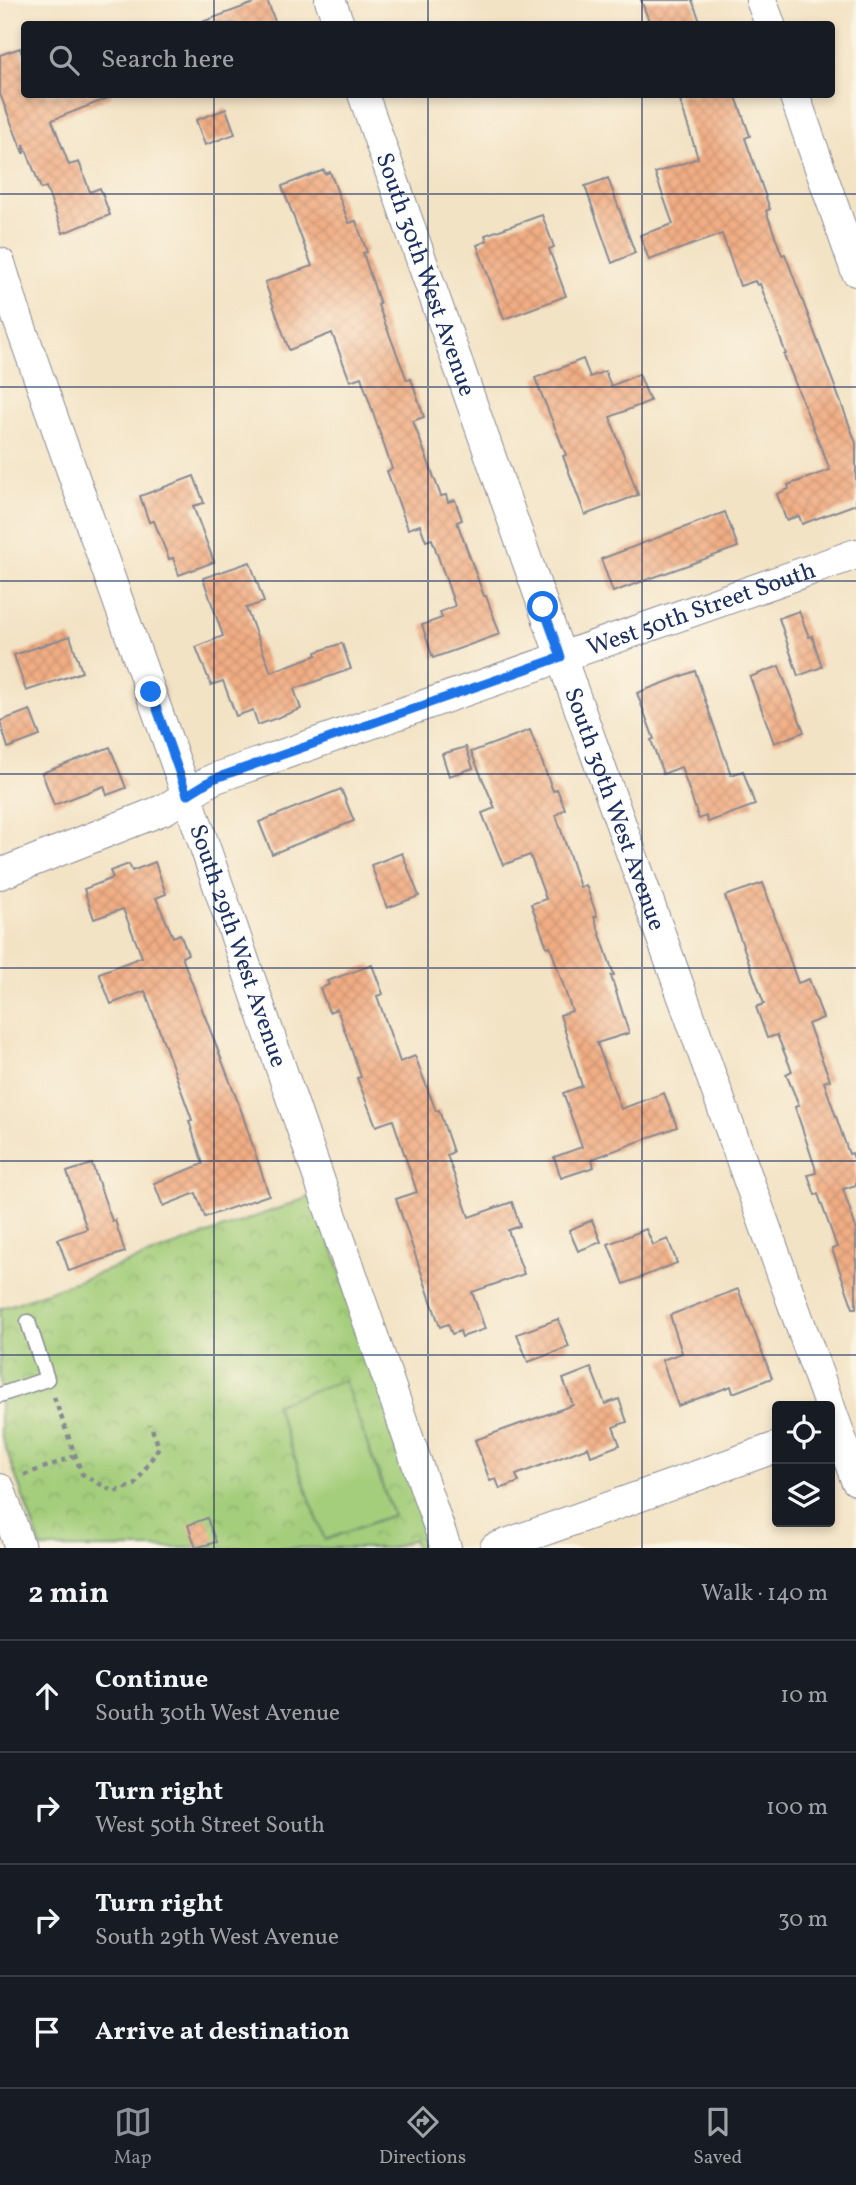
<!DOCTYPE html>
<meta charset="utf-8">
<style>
:root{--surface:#171b24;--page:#20242c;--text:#f1f3f6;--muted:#9ea1a6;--line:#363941;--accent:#8c9099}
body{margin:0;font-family:Vollkorn,serif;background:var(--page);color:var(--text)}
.controls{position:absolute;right:21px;bottom:21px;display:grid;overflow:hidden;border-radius:7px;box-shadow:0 4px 10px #0003}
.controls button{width:63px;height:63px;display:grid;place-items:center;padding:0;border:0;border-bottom:2px solid var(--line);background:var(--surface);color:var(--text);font:35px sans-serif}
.stop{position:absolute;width:21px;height:21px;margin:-16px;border:5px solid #1a73e8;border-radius:50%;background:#fff}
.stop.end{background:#1a73e8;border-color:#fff;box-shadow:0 2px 7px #0008}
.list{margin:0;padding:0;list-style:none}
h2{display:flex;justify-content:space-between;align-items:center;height:91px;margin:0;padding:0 28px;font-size:30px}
h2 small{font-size:23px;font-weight:400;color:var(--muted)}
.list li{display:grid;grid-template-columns:46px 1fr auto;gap:21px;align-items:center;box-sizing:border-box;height:112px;padding:0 28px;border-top:2px solid var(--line)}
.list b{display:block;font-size:26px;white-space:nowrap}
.list p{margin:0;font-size:23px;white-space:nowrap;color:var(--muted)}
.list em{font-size:23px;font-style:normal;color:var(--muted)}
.icon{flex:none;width:38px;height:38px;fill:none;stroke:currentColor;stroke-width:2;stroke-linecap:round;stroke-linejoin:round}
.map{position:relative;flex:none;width:856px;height:1548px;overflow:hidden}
.search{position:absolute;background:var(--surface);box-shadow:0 4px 10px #0003;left:21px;right:21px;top:21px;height:77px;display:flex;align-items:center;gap:18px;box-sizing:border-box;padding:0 24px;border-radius:7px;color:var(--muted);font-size:26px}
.sheet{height:539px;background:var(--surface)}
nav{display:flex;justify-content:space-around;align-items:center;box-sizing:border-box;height:98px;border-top:2px solid var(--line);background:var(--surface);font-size:19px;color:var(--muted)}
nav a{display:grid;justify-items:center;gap:4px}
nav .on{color:var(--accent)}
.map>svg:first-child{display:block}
.park{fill:url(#park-crowns);stroke:#607e6c;stroke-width:2}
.pitch{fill:#a4ce7b;stroke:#607e6c;stroke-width:2}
.building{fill:url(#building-cross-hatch)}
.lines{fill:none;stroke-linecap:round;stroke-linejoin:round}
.service-casing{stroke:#878992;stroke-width:17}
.minor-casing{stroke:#878992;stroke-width:32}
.path{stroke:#878992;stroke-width:4.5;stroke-dasharray:5 5;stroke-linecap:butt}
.service{stroke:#fff;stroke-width:14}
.minor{stroke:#fff;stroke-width:30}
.route{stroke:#1a73e8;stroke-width:9}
.grid{fill:none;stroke:#1b2f5e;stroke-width:2;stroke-opacity:0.55}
.labels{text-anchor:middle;stroke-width:5;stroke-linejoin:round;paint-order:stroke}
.street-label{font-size:24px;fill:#1b2f5e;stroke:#fcf5e5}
</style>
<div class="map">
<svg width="856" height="1548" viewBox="0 0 856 1548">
<defs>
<pattern id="park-crowns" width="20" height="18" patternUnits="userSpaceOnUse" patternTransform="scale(1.75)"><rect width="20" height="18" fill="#a4ce7b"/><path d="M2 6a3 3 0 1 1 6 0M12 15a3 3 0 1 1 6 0" fill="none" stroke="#8db16d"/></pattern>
<pattern id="building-cross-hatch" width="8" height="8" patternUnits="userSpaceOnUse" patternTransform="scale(1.75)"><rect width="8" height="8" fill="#f1ad83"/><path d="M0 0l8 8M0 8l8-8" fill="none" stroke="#ce9574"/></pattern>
</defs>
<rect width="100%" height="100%" fill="#fcf5e5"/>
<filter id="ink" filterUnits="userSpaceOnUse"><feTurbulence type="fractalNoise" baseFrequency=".0143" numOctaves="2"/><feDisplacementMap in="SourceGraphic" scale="14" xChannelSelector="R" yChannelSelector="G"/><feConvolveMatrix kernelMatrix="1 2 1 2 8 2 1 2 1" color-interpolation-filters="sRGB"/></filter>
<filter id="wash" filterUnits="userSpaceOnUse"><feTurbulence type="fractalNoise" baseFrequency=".00686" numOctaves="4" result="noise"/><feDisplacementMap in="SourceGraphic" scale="28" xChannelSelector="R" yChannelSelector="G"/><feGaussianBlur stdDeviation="1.57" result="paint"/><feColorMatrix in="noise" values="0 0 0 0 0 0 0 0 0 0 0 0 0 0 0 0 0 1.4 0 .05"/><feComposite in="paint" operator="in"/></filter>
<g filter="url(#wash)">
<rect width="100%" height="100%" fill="#f3e3c5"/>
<polygon class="park" points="315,1195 434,1548 416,1548 413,1539 391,1548 41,1548 0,1432 0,1309"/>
<polygon class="pitch" points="344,1380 393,1515 325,1540 275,1404"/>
<g id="blocks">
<g class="building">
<polygon points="262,0 267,0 276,24 203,24 202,22"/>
<polygon points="641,0 692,0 701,24 650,24"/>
<polygon points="20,48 24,61 24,94 110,94 111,97 52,120 69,165 79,162 90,192 100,188 110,215 63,233 46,187 41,189 24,144 24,153 23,153 0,94 0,55"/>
<polygon points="678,94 735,94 750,136 745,138 770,209 766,211 782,255 785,254 856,443 856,504 802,524 799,516 786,520 777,494 789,489 788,485 830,470 784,355 786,354 760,284 757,285 755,281 740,286 722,234 649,260 640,235 673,224 655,173 698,158"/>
<polygon points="226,109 235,134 205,145 196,120"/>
<polygon points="324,170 325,174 330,172 349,223 356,221 367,252 363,253 380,304 378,305 407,380 411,379 424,417 413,421 441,496 446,495 448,502 455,500 462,520 457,522 484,596 486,596 500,634 433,658 422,625 442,618 440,612 455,606 432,539 426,541 420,525 408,529 387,471 392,469 361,377 350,381 332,333 289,350 265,282 312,266 282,186"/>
<polygon points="608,178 635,253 612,263 585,186"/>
<polygon points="542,215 554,247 549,249 566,296 504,319 477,245 487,241 485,235"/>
<polygon points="583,359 590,377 605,371 611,386 639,374 650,401 610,417 638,495 585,515 563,456 566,455 535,378"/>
<polygon points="194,476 204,503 193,506 214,562 179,575 173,558 169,559 154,521 149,522 140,496"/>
<polygon points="725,512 738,547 613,592 601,559"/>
<polygon points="250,562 264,602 246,608 271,672 317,655 316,652 342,643 351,669 294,689 301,709 258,725 253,710 236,716 223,681 211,685 196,647 223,636 203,578"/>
<polygon points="799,611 809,637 812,636 822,667 798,676 779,618"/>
<polygon points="70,636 82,672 26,691 14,655"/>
<polygon points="779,666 804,732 774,743 750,677"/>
<polygon points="695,671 731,775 743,771 755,805 708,822 706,816 699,819 681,767 663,774 651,740 654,739 637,693"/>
<polygon points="30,710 40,736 8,748 0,721"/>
<polygon points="530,730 553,791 557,789 565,809 556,815 580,887 586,885 597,916 594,917 614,975 611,976 629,1033 597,1043 621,1109 664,1093 677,1127 592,1159 594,1167 561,1178 554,1157 582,1147 563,1093 582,1086 560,1015 572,1011 550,946 547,947 531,904 546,899 530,855 503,865 482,813 495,808 471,752"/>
<polygon points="110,747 126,788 107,795 104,786 54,805 42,773"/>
<polygon points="466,747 473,768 449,776 442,754"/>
<polygon points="341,789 354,821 272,854 259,822"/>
<polygon points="402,853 419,896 387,908 371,865"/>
<polygon points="155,862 166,894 156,898 173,937 180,934 188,954 182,957 241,1110 269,1195 205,1217 196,1193 163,1206 154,1183 203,1164 189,1121 192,1120 145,991 111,1004 99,973 142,957 123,909 94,919 84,889 113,878 110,871 129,864 132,871"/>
<polygon points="763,883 798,983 809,979 823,1018 808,1024 830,1080 824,1082 849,1154 852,1153 856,1165 856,1185 843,1189 856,1228 856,1308 853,1308 832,1249 837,1247 818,1194 815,1195 808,1175 816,1173 815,1167 795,1107 799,1105 786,1074 792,1071 777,1035 767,1038 756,1007 764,1004 725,896"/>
<polygon points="372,965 383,994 377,996 400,1062 415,1056 436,1111 439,1110 453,1152 447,1155 469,1217 512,1202 520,1226 508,1230 524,1274 472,1292 485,1329 462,1337 460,1331 452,1334 448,1324 440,1327 396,1199 417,1192 393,1120 376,1126 357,1078 361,1077 337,1009 329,1012 320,988 329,985 327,981"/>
<polygon points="92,1164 112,1221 115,1220 125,1252 69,1271 58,1239 87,1229 67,1172"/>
<polygon points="592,1220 601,1242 578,1251 569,1230"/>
<polygon points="646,1229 653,1245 668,1239 677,1263 624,1284 608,1244"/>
<polygon points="738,1289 772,1378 733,1393 731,1386 678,1406 662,1360 682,1353 670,1315"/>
<polygon points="558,1319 569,1347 528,1362 517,1334"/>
<polygon points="591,1368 605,1404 619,1399 627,1422 613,1427 620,1445 591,1456 588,1447 516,1475 519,1482 500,1489 496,1479 490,1481 475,1440 573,1405 563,1379"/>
<polygon points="207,1518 216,1542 196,1548 188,1525"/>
</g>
</g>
</g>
<g filter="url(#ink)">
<use href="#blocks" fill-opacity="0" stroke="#878992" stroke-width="2"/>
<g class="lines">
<g class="service-casing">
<polyline id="service" points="0,1395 47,1379 28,1322"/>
</g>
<g class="minor-casing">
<g id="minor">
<polyline points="330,0 339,24"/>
<polyline points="761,0 770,24"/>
<path id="s1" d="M363,94L561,657L856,1480"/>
<polyline points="794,94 856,271"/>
<path id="s2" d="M0,263L14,308L187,795L446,1548"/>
<path id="s3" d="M0,874L165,809L213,779L856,554"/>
<polyline points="0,1489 20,1548"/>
<polyline points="495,1548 777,1447"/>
</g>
</g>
<g class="path">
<polyline points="54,1397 82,1474 114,1492 135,1485 159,1447 150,1424"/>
<polyline points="24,1475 75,1456"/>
</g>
<use href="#service" class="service"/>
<use href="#minor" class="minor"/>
</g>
</g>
<g class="lines" filter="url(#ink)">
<polyline class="route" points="151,692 187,795 213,779 561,657 543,607"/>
</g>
<path class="grid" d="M214,0V24M428,0V24M642,0V24M214,94V1548M428,94V1548M642,94V1548M0,194H856M0,387H856M0,581H856M0,774H856M0,968H856M0,1161H856M0,1355H856"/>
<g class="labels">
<g class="street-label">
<text dy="8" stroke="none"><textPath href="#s1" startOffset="191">South 30th West Avenue</textPath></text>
<text dy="8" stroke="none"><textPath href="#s3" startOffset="751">West 50th Street South</textPath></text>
<text dy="8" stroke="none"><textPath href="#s1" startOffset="758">South 30th West Avenue</textPath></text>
<text dy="8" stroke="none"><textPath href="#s2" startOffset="723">South 29th West Avenue</textPath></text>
</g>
</g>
</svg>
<div class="controls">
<button><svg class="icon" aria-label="locate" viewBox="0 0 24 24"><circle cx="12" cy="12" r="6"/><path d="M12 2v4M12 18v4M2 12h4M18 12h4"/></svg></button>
<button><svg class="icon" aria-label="layers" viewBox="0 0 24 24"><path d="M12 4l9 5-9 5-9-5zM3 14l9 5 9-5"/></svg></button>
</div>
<div class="stop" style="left:543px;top:607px"></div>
<div class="stop end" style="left:151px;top:692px"></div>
<div class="search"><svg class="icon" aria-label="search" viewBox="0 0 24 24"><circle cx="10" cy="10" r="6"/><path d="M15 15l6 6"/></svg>Search here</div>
</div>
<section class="sheet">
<h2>2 min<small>Walk · 140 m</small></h2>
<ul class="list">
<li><svg class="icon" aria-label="ahead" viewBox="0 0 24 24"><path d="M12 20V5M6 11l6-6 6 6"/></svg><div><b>Continue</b><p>South 30th West Avenue</p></div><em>10 m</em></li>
<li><svg class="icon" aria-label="right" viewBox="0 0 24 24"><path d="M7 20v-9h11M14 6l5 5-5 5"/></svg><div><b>Turn right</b><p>West 50th Street South</p></div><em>100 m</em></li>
<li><svg class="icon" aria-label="right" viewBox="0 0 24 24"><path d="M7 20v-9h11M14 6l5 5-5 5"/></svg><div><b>Turn right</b><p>South 29th West Avenue</p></div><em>30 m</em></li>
<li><svg class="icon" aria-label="arrive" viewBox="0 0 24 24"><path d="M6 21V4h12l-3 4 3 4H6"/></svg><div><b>Arrive at destination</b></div></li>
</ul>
</section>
<nav>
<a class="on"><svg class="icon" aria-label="map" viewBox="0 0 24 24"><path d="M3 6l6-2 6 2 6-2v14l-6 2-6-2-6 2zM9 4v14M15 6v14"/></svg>Map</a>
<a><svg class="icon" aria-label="directions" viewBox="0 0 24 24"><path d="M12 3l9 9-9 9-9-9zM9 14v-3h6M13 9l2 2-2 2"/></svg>Directions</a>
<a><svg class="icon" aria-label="saved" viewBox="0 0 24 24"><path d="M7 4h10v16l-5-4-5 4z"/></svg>Saved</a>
</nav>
